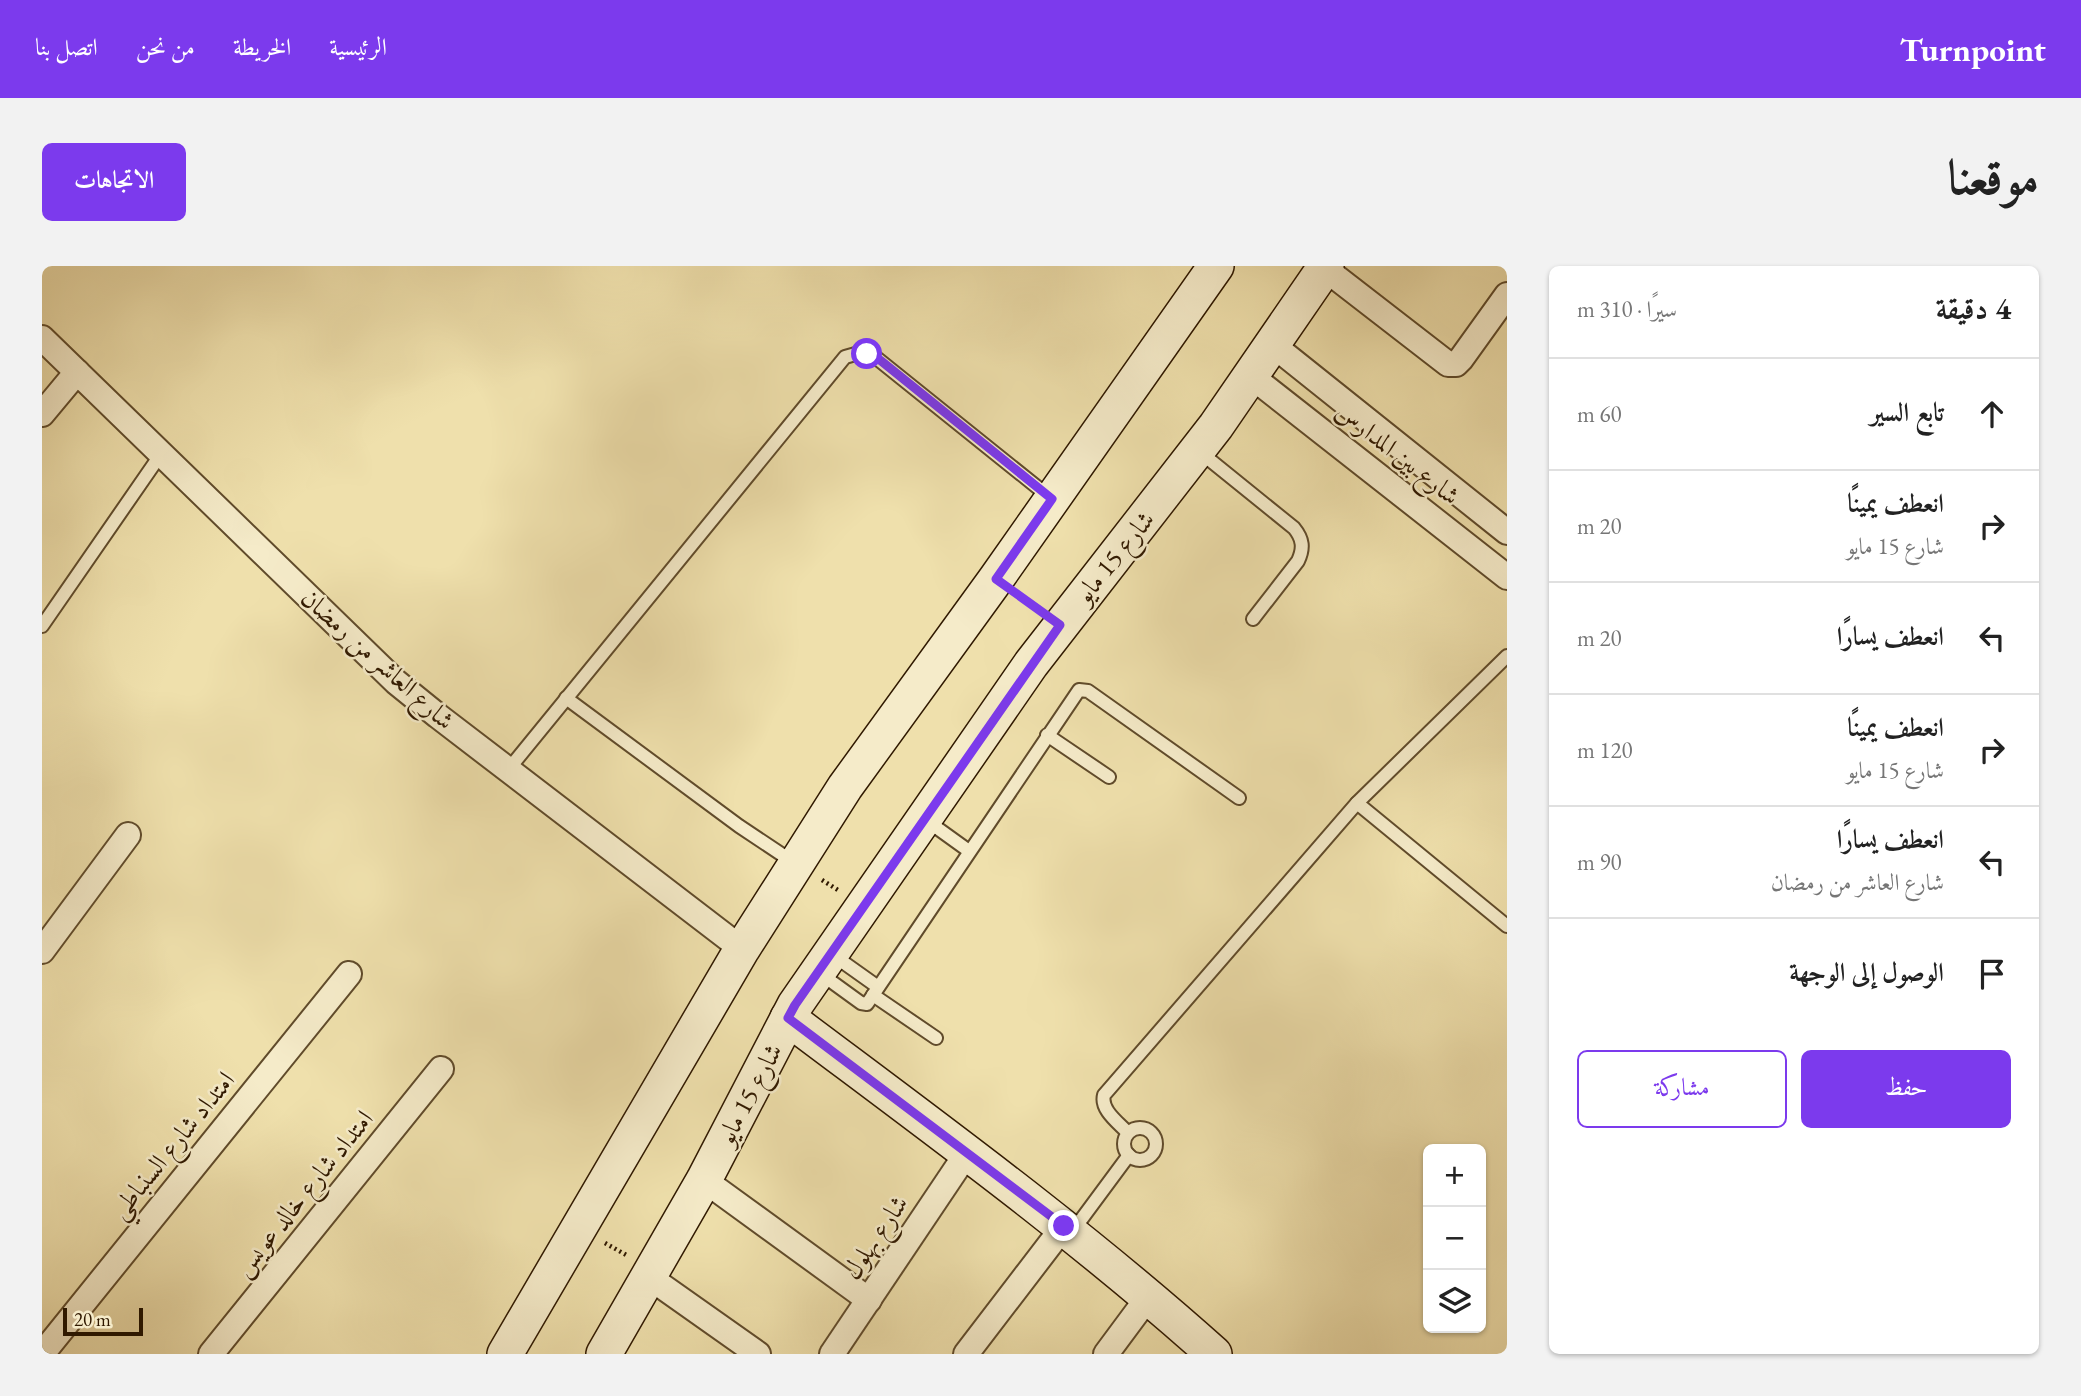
<!DOCTYPE html>
<html lang="ar">
<meta charset="utf-8">
<style>
:root{--surface:#fff;--page:#f2f2f2;--text:#222;--muted:#767676;--line:#e0e0e0;--accent:#7c3aed}
body{margin:0;font-family:"EB Garamond",Amiri,serif;background:var(--page);color:var(--text);direction:rtl}
.controls{position:absolute;right:21px;bottom:21px;display:grid;overflow:hidden;border-radius:10px;box-shadow:0 2px 5px #0004}
.controls button{width:63px;height:63px;display:grid;place-items:center;padding:0;border:0;border-bottom:2px solid var(--line);background:var(--surface);color:var(--text);font:35px sans-serif}
.scale{position:absolute;left:21px;bottom:18px;width:80px;box-sizing:border-box;padding-left:7px;border:4px solid #301900;border-top:0;font-size:19px;line-height:24px;white-space:nowrap;color:#301900;-webkit-text-stroke:5px #f5ebc9;paint-order:stroke}
.stop{position:absolute;width:21px;height:21px;margin:-16px;border:5px solid #7c3aed;border-radius:50%;background:#fff}
.stop.end{background:#7c3aed;border-color:#fff;box-shadow:0 2px 7px #0008}
.list{margin:0;padding:0;list-style:none}
h2{display:flex;justify-content:space-between;align-items:center;height:91px;margin:0;padding:0 28px;font-size:30px}
h2 small{font-size:23px;font-weight:400;color:var(--muted)}
.list li{display:grid;grid-template-columns:46px 1fr auto;gap:21px;align-items:center;box-sizing:border-box;height:112px;padding:0 28px;border-top:2px solid var(--line)}
.list b{display:block;font-size:26px;white-space:nowrap}
.list p{margin:0;font-size:23px;white-space:nowrap;color:var(--muted)}
.list em{font-size:23px;font-style:normal;color:var(--muted)}
.actions{display:flex;gap:14px;padding:21px 28px}
.actions a{flex:1;padding:16px 0;border:2px solid var(--accent);border-radius:10px;text-align:center;font-size:24px;color:var(--accent)}
.actions .main{background:var(--accent);color:#fff}
.icon{flex:none;width:38px;height:38px;fill:none;stroke:currentColor;stroke-width:2;stroke-linecap:round;stroke-linejoin:round}
.map{position:relative;flex:none;width:1465px;height:1088px;overflow:hidden;direction:ltr;border-radius:10px}
header{display:flex;align-items:center;gap:42px;box-sizing:border-box;height:98px;padding:0 35px;background:var(--accent);color:#fff}
header strong{font-size:33px}
nav{display:flex;gap:38px;margin-inline-start:auto;font-size:24px}
.intro{display:flex;align-items:center;justify-content:space-between;box-sizing:border-box;height:168px;padding:0 42px}
h1{margin:0;font-size:49px}
.button{padding:18px 32px;border-radius:10px;background:var(--accent);color:#fff;font-size:24px;font-weight:700}
main{display:flex;gap:42px;padding:0 42px}
aside{flex:1;background:var(--surface);border-radius:10px;box-shadow:0 2px 5px #0004}
.map>svg:first-child{display:block}
.lines{fill:none;stroke-linecap:round;stroke-linejoin:round}
.lane-casing{stroke:#604b2b;stroke-width:16}
.street-casing{stroke:#604b2b;stroke-width:28}
.secondary-casing{stroke:#301900;stroke-width:38}
.path{stroke:#301900;stroke-width:4.5;stroke-dasharray:2 3.5;stroke-linecap:butt}
.lane{stroke:#f5ebc9;stroke-width:12}
.street{stroke:#f5ebc9;stroke-width:24}
.secondary{stroke:#f5ebc9;stroke-width:35}
.route{stroke:#7c3aed;stroke-width:9}
.labels{text-anchor:middle;stroke-width:5;stroke-linejoin:round;paint-order:stroke}
.street-label{font-size:26px;fill:#301900;stroke:#f5ebc9}
</style>
<header>
<strong>Turnpoint</strong>
<nav><a>الرئيسية</a><a>الخريطة</a><a>من نحن</a><a>اتصل بنا</a></nav>
</header>
<div class="intro"><h1>موقعنا</h1><a class="button">الاتجاهات</a></div>
<main>
<aside>
<h2>4 دقيقة<small>سيرًا · 310 m</small></h2>
<ul class="list">
<li><svg class="icon" aria-label="ahead" viewBox="0 0 24 24"><path d="M12 20V5M6 11l6-6 6 6"/></svg><div><b>تابع السير</b></div><em>60 m</em></li>
<li><svg class="icon" aria-label="right" viewBox="0 0 24 24"><path d="M7 20v-9h11M14 6l5 5-5 5"/></svg><div><b>انعطف يمينًا</b><p>شارع 15 مايو</p></div><em>20 m</em></li>
<li><svg class="icon" aria-label="left" viewBox="0 0 24 24"><path d="M17 20v-9H6M10 6l-5 5 5 5"/></svg><div><b>انعطف يسارًا</b></div><em>20 m</em></li>
<li><svg class="icon" aria-label="right" viewBox="0 0 24 24"><path d="M7 20v-9h11M14 6l5 5-5 5"/></svg><div><b>انعطف يمينًا</b><p>شارع 15 مايو</p></div><em>120 m</em></li>
<li><svg class="icon" aria-label="left" viewBox="0 0 24 24"><path d="M17 20v-9H6M10 6l-5 5 5 5"/></svg><div><b>انعطف يسارًا</b><p>شارع العاشر من رمضان</p></div><em>90 m</em></li>
<li><svg class="icon" aria-label="arrive" viewBox="0 0 24 24"><path d="M6 21V4h12l-3 4 3 4H6"/></svg><div><b>الوصول إلى الوجهة</b></div></li>
</ul>
<div class="actions"><a class="main">حفظ</a><a>مشاركة</a></div>
</aside>
<div class="map">
<svg width="1465" height="1088" viewBox="0 0 1465 1088">
<rect width="100%" height="100%" fill="#efe0ac"/>
<filter id="stains"><feTurbulence type="fractalNoise" baseFrequency=".00286" numOctaves="4"/><feColorMatrix values="0 0 0 0 .2 0 0 0 0 .09 0 0 0 0 .02 0 0 0 .5 -.17"/></filter>
<radialGradient id="worn" r=".72"><stop offset=".6" stop-color="#630" stop-opacity="0"/><stop offset="1" stop-color="#630" stop-opacity=".3"/></radialGradient>
<g class="lines">
<g class="lane-casing">
<g id="lane">
<path d="M1158,186L1252,262C1261,273 1262,282 1256,295L1211,353"/>
<polyline points="0,360 119,188"/>
<polyline points="524,432 697,560 751,596"/>
<polyline points="1005,469 1067,511"/>
<polyline points="466,504 803,91 817,87 832,90 1010,233"/>
<polyline points="1315,537 1465,660"/>
<polyline points="884,554 927,585"/>
<polyline points="791,689 836,721"/>
<polyline points="779,708 819,737 825,738 1037,424 1046,425 1197,532"/>
<polyline points="831,729 894,772"/>
<circle cx="1098" cy="878" r="16"/>
<path d="M1086,867C1077,857 1058,844 1062,829L1315,537L1465,390"/>
<polyline points="1030,966 1087,889"/>
</g>
</g>
<g class="street-casing">
<g id="street">
<polyline points="1282,2 1406,98 1414,98 1419,93 1465,29"/>
<polyline points="0,72 354,416 396,450 700,683"/>
<polyline points="1231,79 1465,266"/>
<polyline points="1209,110 1465,311"/>
<polyline points="0,148 35,106"/>
<polyline points="0,685 86,569"/>
<polyline points="662,914 827,1034"/>
<polyline points="607,1011 716,1088"/>
<polyline points="0,1088 307,708"/>
<polyline points="169,1088 399,803"/>
<polyline points="790,1088 925,887"/>
<polyline points="924,1088 1022,960"/>
<polyline points="1064,1088 1107,1030"/>
</g>
</g>
<g class="secondary-casing">
<g id="secondary">
<path d="M746,752C891,861 1037,967 1172,1088"/>
<polyline points="463,1088 700,683 803,521 954,313 1174,0"/>
<polyline points="562,1088 662,914 753,739 989,398 1174,160 1284,0"/>
</g>
</g>
<g class="path">
<polyline points="979,331 994,342"/>
<polyline points="780,614 796,624"/>
<polyline points="563,977 586,990"/>
</g>
<use href="#lane" class="lane"/>
<use href="#street" class="street"/>
<use href="#secondary" class="secondary"/>
</g>
<g class="lines">
<polyline class="route" points="825,88 838,94 1010,233 954,313 1018,359 753,739 746,752 1022,960"/>
</g>
<g class="labels">
<g class="street-label">
<text transform="translate(1356 187) rotate(38)" y="9">شارع بين المدارس</text>
<text transform="translate(1072 291) rotate(-51)" y="9">شارع 15 مايو</text>
<text transform="translate(336 393) rotate(42)" y="9">شارع العاشر من رمضان</text>
<text transform="translate(707 828) rotate(-62)" y="9">شارع 15 مايو</text>
<text transform="translate(130 879) rotate(-51)" y="9">امتداد شارع السنباطي</text>
<text transform="translate(261 927) rotate(-51)" y="9">امتداد شارع خالد عويس</text>
<text transform="translate(833 971) rotate(-56)" y="9">شارع بهلول</text>
</g>
</g>
<rect width="100%" height="100%" filter="url(#stains)"/>
<rect width="100%" height="100%" fill="url(#worn)"/>
</svg>
<div class="controls">
<button>+</button>
<button>−</button>
<button><svg class="icon" aria-label="layers" viewBox="0 0 24 24"><path d="M12 4l9 5-9 5-9-5zM3 14l9 5 9-5"/></svg></button>
</div>
<div class="scale">20 m</div>
<div class="stop" style="left:825px;top:88px"></div>
<div class="stop end" style="left:1022px;top:960px"></div>
</div>
</main>
